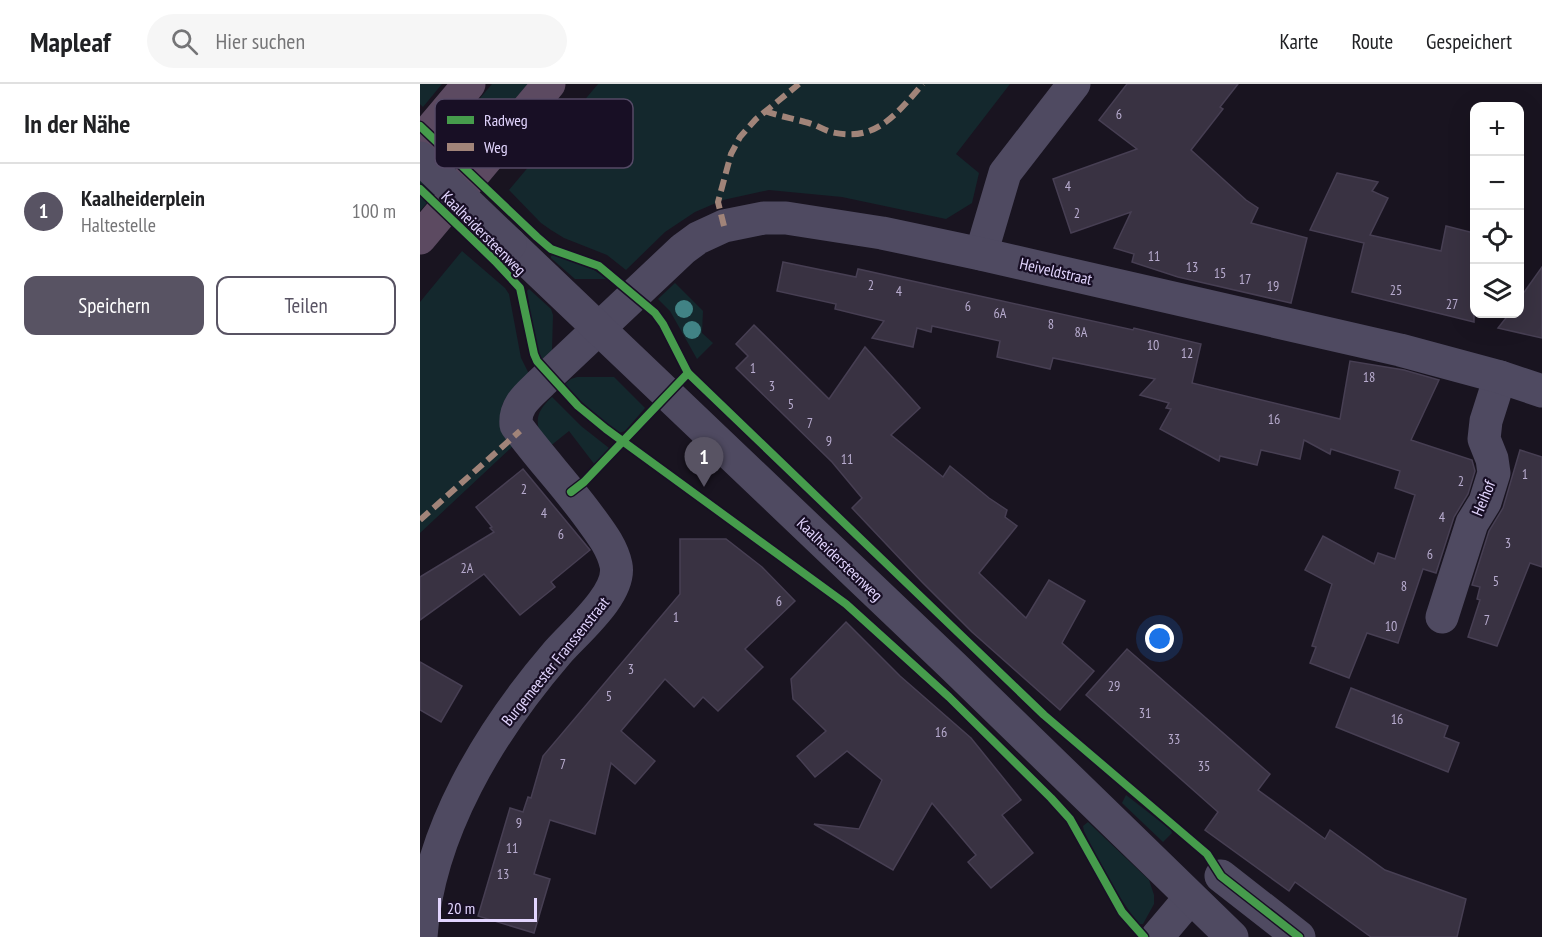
<!DOCTYPE html>
<html lang="de">
<meta charset="utf-8">
<style>
:root{--surface:#fff;--page:#f6f6f6;--text:#202124;--muted:#757577;--line:#e0e0e0;--accent:#585363}
body{margin:0;font-family:"PT Sans Narrow",sans-serif;background:var(--page);color:var(--text)}
.controls{position:absolute;right:18px;top:18px;display:grid;overflow:hidden;border-radius:12px;box-shadow:0 6px 24px #0002}
.controls button{width:54px;height:54px;display:grid;place-items:center;padding:0;border:0;border-bottom:2px solid var(--line);background:var(--surface);color:var(--text);font:30px sans-serif}
.scale{position:absolute;left:18px;bottom:15px;width:99px;box-sizing:border-box;padding-left:6px;border:3px solid #e2d5fe;border-top:0;font-size:16px;line-height:21px;white-space:nowrap;color:#e2d5fe;-webkit-text-stroke:4px #180f25;paint-order:stroke}
.you{position:absolute;left:740px;top:555px;width:21px;height:21px;margin:-15px;border:4px solid #fff;border-radius:50%;background:#1a73e8;box-shadow:0 0 0 9px #1a73e833}
.badge{display:grid;place-items:center;width:39px;height:39px;border-radius:50%;background:var(--accent);color:#fff;font-size:20px;font-weight:700}
.pin{position:absolute;translate:-50% -50px;filter:drop-shadow(0 2px 3px #0008)}
.pin::after{content:'';position:absolute;top:32px;width:21px;height:18px;background:inherit;clip-path:polygon(0 0,100% 0,50% 100%)}
.list{margin:0;padding:0;list-style:none}
h2{display:flex;justify-content:space-between;align-items:center;height:78px;margin:0;padding:0 24px;font-size:26px}
h2 small{font-size:20px;font-weight:400;color:var(--muted)}
.list li{display:grid;grid-template-columns:39px 1fr auto;gap:18px;align-items:center;box-sizing:border-box;height:96px;padding:0 24px;border-top:2px solid var(--line)}
.list b{display:block;font-size:22px;white-space:nowrap}
.list p{margin:0;font-size:20px;white-space:nowrap;color:var(--muted)}
.list em{font-size:20px;font-style:normal;color:var(--muted)}
.actions{display:flex;gap:12px;padding:18px 24px}
.actions a{flex:1;padding:14px 0;border:2px solid var(--accent);border-radius:12px;text-align:center;font-size:21px;color:var(--accent)}
.actions .main{background:var(--accent);color:#fff}
.icon{flex:none;width:33px;height:33px;fill:none;stroke:currentColor;stroke-width:2;stroke-linecap:round;stroke-linejoin:round}
.map{position:relative;flex:none;width:1122px;height:853px;overflow:hidden}
header{display:flex;align-items:center;gap:36px;box-sizing:border-box;height:84px;padding:0 30px;background:var(--surface);border-bottom:2px solid var(--line)}
header strong{font-size:28px}
nav{display:flex;gap:33px;margin-inline-start:auto;font-size:21px}
.search{width:420px;height:54px;background:var(--page);display:flex;align-items:center;gap:15px;box-sizing:border-box;padding:0 21px;border-radius:33px;color:var(--muted);font-size:22px}
main{display:flex}
aside{flex:1;background:var(--surface)}
.map>svg:first-child{display:block}
.green{fill:#14282d}
.building{fill:#393242;stroke:#473f53;stroke-width:1.5}
.lines{fill:none;stroke-linecap:round;stroke-linejoin:round}
.minor{stroke:#4f4a61;stroke-width:33}
.tertiary{stroke:#4f4a61;stroke-width:33}
.trunk{stroke:#5c4a61;stroke-width:33}
.tertiary-bridge{stroke:#4f4a61;stroke-width:33}
.quiet{stroke:#a18479;stroke-width:6;stroke-dasharray:12 6;stroke-linecap:butt}
.cycleway-casing{stroke:#180f25;stroke-width:11}
.cycleway{stroke:#469c4c;stroke-width:8}
.tree{fill:#418385}
.labels{text-anchor:middle;stroke-width:4.5;stroke-linejoin:round;paint-order:stroke}
.number-label{font-size:14px;fill:#b8accf}
.street-label{font-size:16px;fill:#e2d5fe;stroke:#180f25}
.key{fill:#180f25;stroke:#554a66;stroke-width:1.5}
.key-label{font-size:16px;fill:#e2d5fe}
</style>
<header>
<strong>Mapleaf</strong>
<div class="search"><svg class="icon" aria-label="search" viewBox="0 0 24 24"><circle cx="10" cy="10" r="6"/><path d="M15 15l6 6"/></svg>Hier suchen</div>
<nav><a>Karte</a><a>Route</a><a>Gespeichert</a></nav>
</header>
<main>
<aside>
<h2>In der Nähe<small></small></h2>
<ul class="list">
<li><span class="badge">1</span><div><b>Kaalheiderplein</b><p>Haltestelle</p></div><em>100 m</em></li>
</ul>
<div class="actions"><a class="main">Speichern</a><a>Teilen</a></div>
</aside>
<div class="map">
<svg width="1122" height="853" viewBox="0 0 1122 853">
<rect width="100%" height="100%" fill="#191420"/>
<g class="green">
<polygon points="0,0 22,0 3,23 0,20"/>
<polygon points="72,0 108,0 0,127 0,85"/>
<polygon points="178,0 590,0 536,70 559,89 552,119 526,135 422,113 349,106 303,116 275,128 245,148 206,186 187,171 144,154 131,146 121,139 89,106"/>
<path d="M42,167L85,204L89,210L101,274L110,292C76,322 75,320 93,362L0,449V218Z"/>
<polygon points="134,170 174,186 187,195 155,195 131,174 131,172"/>
<polygon points="255,199 283,227 282,249 293,259 277,275 250,227 238,215"/>
<path d="M109,205L131,225L133,231L132,267L124,279C112,265 111,226 107,207Z"/>
<polygon points="157,293 194,293 225,324 205,347 199,349 173,329 144,301 151,295"/>
<path d="M132,313L161,342L189,364L175,381L149,347L129,363C115,343 112,331 132,313Z"/>
<polygon points="706,711 751,746 752,749 743,758 702,719"/>
<path d="M668,738L729,796L734,811V820L723,840H719C696,811 680,779 664,747L663,742Z"/>
</g>
<g class="building">
<polygon points="707,0 818,0 800,23 803,25 771,66 826,116 838,124 831,139 887,154 871,219 758,193 712,178 714,170 694,164 711,128 651,149 633,95 717,65 679,36"/>
<polygon points="917,89 958,98 952,107 968,114 950,151 1021,167 1026,142 1054,149 1054,238 932,208 944,159 890,146"/>
<polygon points="363,178 436,193 438,185 713,246 714,244 781,260 772,299 920,335 930,277 984,286 1019,296 991,356 1052,376 1055,387 1048,410 1034,433 1016,489 1003,485 978,559 947,549 929,594 890,579 896,563 892,562 912,500 885,486 903,452 954,480 958,469 975,475 995,411 975,404 980,387 911,365 910,370 884,356 880,375 841,366 837,381 800,372 799,377 740,345 751,325 746,324 749,319 720,311 735,295 633,274 630,285 577,273 580,257 512,242 511,248 497,244 493,263 452,254 464,237 415,225 416,220 357,207"/>
<polygon points="1122,183 1122,254 1078,244 1089,230 1100,230 1100,214"/>
<polygon points="334,241 409,315 445,263 500,324 471,351 523,393 530,382 569,414 587,426 585,433 597,442 559,489 606,534 629,496 665,517 642,559 674,587 640,626 552,548 502,498 432,424 442,414 412,378 316,284 328,272 316,260"/>
<polygon points="1100,366 1122,373 1122,483 1110,479 1077,562 1048,553 1060,516 1057,515 1060,503 1052,501 1069,447 1083,424"/>
<polygon points="103,385 170,466 131,498 135,503 100,531 64,490 0,536 0,493 74,448 70,444 72,443 56,423"/>
<polygon points="260,455 306,455 342,483 375,517 325,565 343,583 298,627 283,613 274,623 245,595 201,647 235,677 215,700 191,679 175,750 130,736 114,790 130,795 114,849 58,832 90,724 103,728 108,713 111,714 123,672 260,510"/>
<polygon points="426,538 480,592 551,654 601,716 582,731 613,769 571,804 548,778 556,771 512,719 473,786 394,740 439,745 462,696 427,667 395,693 377,672 406,647 373,615 371,595"/>
<polygon points="707,565 850,690 838,706 905,755 910,746 965,786 1046,815 1037,853 951,853 875,798 869,807 785,746 798,728 666,611"/>
<polygon points="0,578 42,602 21,638 0,626"/>
<polygon points="931,604 1028,642 1024,653 1039,659 1028,688 916,643"/>
</g>
<g class="lines">
<g class="minor">
<polyline points="561,170 585,89 654,0"/>
<polyline points="1022,533 1052,439 1065,418 1074,389 1072,375 1064,355 1066,337 1080,293"/>
<polyline points="801,792 879,853"/>
<path d="M1,853C8,748 70,647 137,569C154,549 202,510 196,481C192,463 181,449 170,434C147,402 119,373 96,341C94,321 109,311 122,298L263,165L278,154L304,142L344,134H366L462,149L561,170L980,266L1080,293L1122,307"/>
<polyline points="737,853 770,814"/>
</g>
<polyline class="tertiary" points="90,160 534,583 812,853"/>
<g class="trunk">
<polyline points="0,58 49,0"/>
<polyline points="0,154 129,0"/>
</g>
<polyline class="tertiary-bridge" points="0,74 90,160"/>
<g class="quiet">
<path d="M345,27C358,32 371,34 385,38C394,40 402,45 411,48C456,59 476,30 503,0"/>
<polyline points="304,142 298,118 311,70 320,53 336,35 379,0"/>
<polyline points="0,436 100,347"/>
</g>
<g class="cycleway-casing">
<g id="cycleway">
<polyline points="0,42 117,153 131,165 179,182 235,229 243,240 268,289 624,631 787,770 801,792 879,853"/>
<polyline points="0,105 75,177 100,204 114,270 117,277 158,322 186,345 426,520 529,613 631,714 650,735 702,828 724,853"/>
<polyline points="151,408 164,398 268,289"/>
</g>
</g>
<use href="#cycleway" class="cycleway"/>
</g>
<g class="tree">
<circle cx="264" cy="225" r="9"/>
<circle cx="272" cy="246" r="9"/>
</g>
<g class="labels">
<g class="number-label">
<text x="699" y="35">6</text>
<text x="648" y="107">4</text>
<text x="657" y="134">2</text>
<text x="734" y="177">11</text>
<text x="772" y="188">13</text>
<text x="800" y="194">15</text>
<text x="825" y="200">17</text>
<text x="451" y="206">2</text>
<text x="853" y="207">19</text>
<text x="976" y="211">25</text>
<text x="479" y="212">4</text>
<text x="1032" y="225">27</text>
<text x="548" y="227">6</text>
<text x="580" y="234">6A</text>
<text x="631" y="245">8</text>
<text x="661" y="253">8A</text>
<text x="733" y="266">10</text>
<text x="767" y="274">12</text>
<text x="333" y="289">1</text>
<text x="949" y="298">18</text>
<text x="352" y="307">3</text>
<text x="371" y="325">5</text>
<text x="854" y="340">16</text>
<text x="390" y="344">7</text>
<text x="409" y="362">9</text>
<text x="427" y="380">11</text>
<text x="1105" y="395">1</text>
<text x="1041" y="402">2</text>
<text x="104" y="410">2</text>
<text x="124" y="434">4</text>
<text x="1022" y="438">4</text>
<text x="141" y="455">6</text>
<text x="1088" y="464">3</text>
<text x="1010" y="475">6</text>
<text x="47" y="489">2A</text>
<text x="1076" y="502">5</text>
<text x="984" y="507">8</text>
<text x="359" y="522">6</text>
<text x="256" y="538">1</text>
<text x="1067" y="541">7</text>
<text x="971" y="547">10</text>
<text x="211" y="590">3</text>
<text x="694" y="607">29</text>
<text x="189" y="617">5</text>
<text x="725" y="634">31</text>
<text x="977" y="640">16</text>
<text x="521" y="653">16</text>
<text x="754" y="660">33</text>
<text x="143" y="685">7</text>
<text x="784" y="687">35</text>
<text x="99" y="744">9</text>
<text x="92" y="769">11</text>
<text x="83" y="795">13</text>
</g>
<g class="street-label">
<text transform="translate(64 149) rotate(45)" y="6">Kaalheidersteenweg</text>
<text transform="translate(636 187) rotate(13)" y="6">Heiveldstraat</text>
<text transform="translate(1063 414) rotate(-67)" y="6">Heihof</text>
<text transform="translate(420 475) rotate(44)" y="6">Kaalheidersteenweg</text>
<text transform="translate(135 577) rotate(-51)" y="6">Burgemeester Franssenstraat</text>
</g>
</g>
<rect x="15" y="15" width="198" height="69" rx="9" class="key"/>
<rect x="27" y="32" width="27" height="8" fill="#469c4c"/>
<rect x="27" y="59" width="27" height="8" fill="#a18479"/>
<g class="key-label">
<text x="64" y="42">Radweg</text>
<text x="64" y="69">Weg</text>
</g>
</svg>
<div class="controls">
<button>+</button>
<button>−</button>
<button><svg class="icon" aria-label="locate" viewBox="0 0 24 24"><circle cx="12" cy="12" r="6"/><path d="M12 2v4M12 18v4M2 12h4M18 12h4"/></svg></button>
<button><svg class="icon" aria-label="layers" viewBox="0 0 24 24"><path d="M12 4l9 5-9 5-9-5zM3 14l9 5 9-5"/></svg></button>
</div>
<div class="scale">20 m</div>
<div class="you"></div>
<div class="pin badge" style="left:284px;top:403px">1</div>
</div>
</main>
